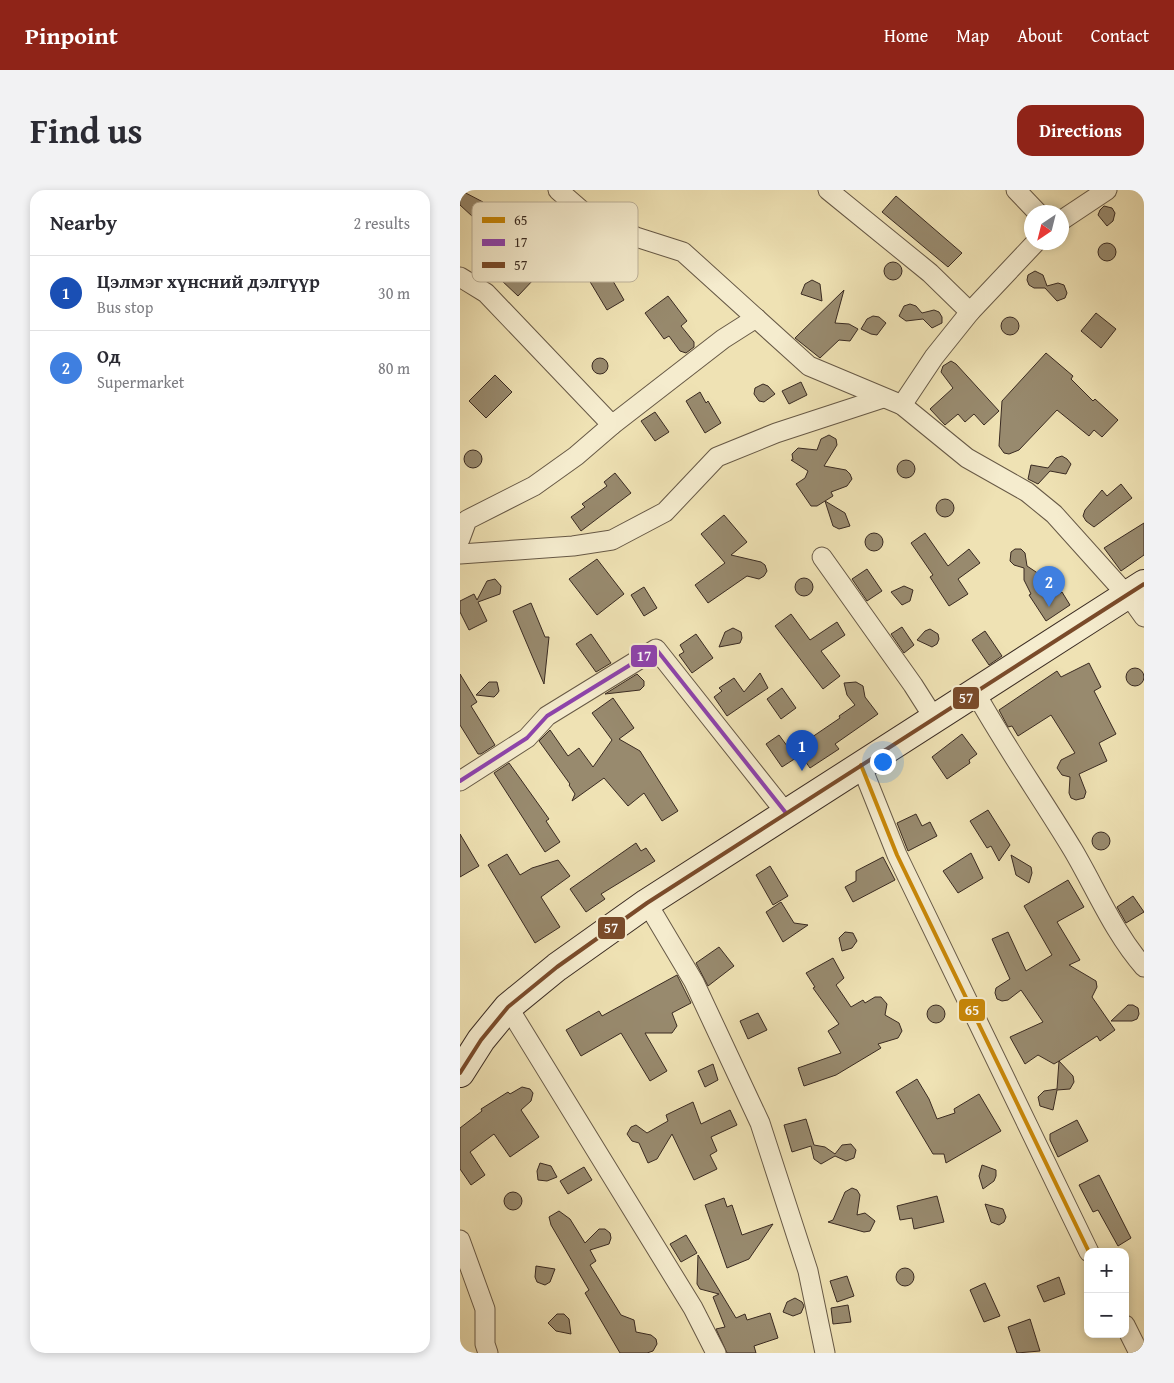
<!DOCTYPE html>
<meta charset="utf-8">
<style>
:root{--surface:#fff;--page:#f2f2f3;--text:#2b2b33;--muted:#7c7c81;--line:#e1e1e2;--accent:#8f2418}
body{margin:0;font-family:"Gentium Book Plus",serif;background:var(--page);color:var(--text)}
.controls{position:absolute;right:15px;bottom:15px;display:grid;overflow:hidden;border-radius:10px;box-shadow:0 2px 8px #0003}
.controls button{width:45px;height:45px;display:grid;place-items:center;padding:0;border:0;border-bottom:1px solid var(--line);background:var(--surface);color:var(--text);font:25px sans-serif}
.compass{position:absolute;left:564px;top:15px;width:45px;height:45px;border-radius:50%;background:var(--surface);box-shadow:0 2px 8px #0003;rotate:215deg}
.you{position:absolute;left:422px;top:571px;width:18px;height:18px;margin:-12px;border:4px solid #fff;border-radius:50%;background:#1a73e8;box-shadow:0 0 0 8px #1a73e833}
.badge{display:grid;place-items:center;width:32px;height:32px;border-radius:50%;background:var(--accent);color:#fff;font-size:16px;font-weight:700}
.pin{position:absolute;translate:-50% -41px;filter:drop-shadow(0 1px 2px #0008)}
.pin::after{content:'';position:absolute;top:26px;width:18px;height:15px;background:inherit;clip-path:polygon(0 0,100% 0,50% 100%)}
.list{margin:0;padding:0;list-style:none}
h2{display:flex;justify-content:space-between;align-items:center;height:65px;margin:0;padding:0 20px;font-size:21px}
h2 small{font-size:16px;font-weight:400;color:var(--muted)}
.list li{display:grid;grid-template-columns:32px 1fr auto;gap:15px;align-items:center;box-sizing:border-box;height:75px;padding:0 20px;border-top:1px solid var(--line)}
.list b{display:block;font-size:19px;white-space:nowrap}
.list p{margin:0;font-size:16px;white-space:nowrap;color:var(--muted)}
.list em{font-size:16px;font-style:normal;color:var(--muted)}
.map{position:relative;flex:none;width:684px;height:1163px;overflow:hidden;border-radius:15px}
header{display:flex;align-items:center;gap:30px;box-sizing:border-box;height:70px;padding:0 25px;background:var(--accent);color:#fff}
header strong{font-size:24px}
nav{display:flex;gap:28px;margin-inline-start:auto;font-size:18px}
.intro{display:flex;align-items:center;justify-content:space-between;box-sizing:border-box;height:120px;padding:0 30px}
h1{margin:0;font-size:35px}
.button{padding:12px 22px;border-radius:15px;background:var(--accent);color:#fff;font-size:18px;font-weight:700}
main{display:flex;gap:30px;padding:0 30px}
aside{flex:1;background:var(--surface);border-radius:15px;box-shadow:0 2px 8px #0003}
.map>svg:first-child{display:block}
.building{fill:#988a6e;stroke:#3a2b22}
.lines{fill:none;stroke-linecap:round;stroke-linejoin:round}
.street-casing{stroke:#675946;stroke-width:21}
.secondary-casing{stroke:#3a2b22;stroke-width:30}
.street{stroke:#f5ecce;stroke-width:19}
.secondary{stroke:#f5ecce;stroke-width:28}
.bus-1-casing{stroke:#f5ecce;stroke-width:8}
.bus-2-casing{stroke:#f5ecce;stroke-width:8}
.bus-3-casing{stroke:#f5ecce;stroke-width:8}
.bus-1{stroke:#c88708;stroke-width:4}
.bus-2{stroke:#8e44ad;stroke-width:4}
.bus-3{stroke:#7a4b2a;stroke-width:4}
.key{fill:#f5ecce;stroke:#bdb29a;stroke-width:1}
.key-label{font-size:14px;fill:#3a2b22}
.line-badge{stroke:#f5ecce;stroke-width:2}
.badge-label{font-size:14px;text-anchor:middle;font-weight:bold;fill:#fff}
</style>
<header>
<strong>Pinpoint</strong>
<nav><a>Home</a><a>Map</a><a>About</a><a>Contact</a></nav>
</header>
<div class="intro"><h1>Find us</h1><a class="button">Directions</a></div>
<main>
<aside>
<h2>Nearby<small>2 results</small></h2>
<ul class="list">
<li><span class="badge" style="background:#1a4fb4">1</span><div><b>Цэлмэг хүнсний дэлгүүр</b><p>Bus stop</p></div><em>30 m</em></li>
<li><span class="badge" style="background:#3f7fe0">2</span><div><b>Од</b><p>Supermarket</p></div><em>80 m</em></li>
</ul>
</aside>
<div class="map">
<svg width="684" height="1163" viewBox="0 0 684 1163">
<rect width="100%" height="100%" fill="#efe2b4"/>
<filter id="stains"><feTurbulence type="fractalNoise" baseFrequency=".004" numOctaves="4"/><feColorMatrix values="0 0 0 0 .2 0 0 0 0 .09 0 0 0 0 .02 0 0 0 .5 -.17"/></filter>
<radialGradient id="worn" r=".72"><stop offset=".6" stop-color="#630" stop-opacity="0"/><stop offset="1" stop-color="#630" stop-opacity=".3"/></radialGradient>
<g class="building">
<polygon points="0,0 23,12 26,20 24,25 19,27 13,27 0,15"/>
<polygon points="436,6 502,63 488,77 422,22"/>
<polygon points="644,16 652,18 655,23 653,31 647,36 638,25 640,20"/>
<circle cx="647" cy="62" r="9"/>
<polygon points="58,71 75,88 58,106 40,89"/>
<circle cx="433" cy="81" r="9"/>
<polygon points="146,79 164,110 147,120 129,90"/>
<polygon points="575,81 583,85 587,96 598,93 604,95 607,103 605,108 597,111 585,98 574,98 569,95 567,90 568,85"/>
<polygon points="352,90 360,94 362,111 341,104 345,94"/>
<polygon points="384,100 375,133 389,134 398,139 390,151 379,150 360,168 335,148"/>
<polygon points="208,106 227,131 221,136 234,152 234,157 226,163 220,161 209,146 204,149 185,123"/>
<polygon points="450,114 456,116 462,123 474,120 479,122 482,127 482,133 472,138 463,129 446,131 439,126 444,116"/>
<polygon points="636,123 656,139 641,158 621,141"/>
<polygon points="413,126 419,127 426,133 417,145 411,144 401,139 407,129"/>
<circle cx="550" cy="136" r="9"/>
<polygon points="586,163 613,186 611,189 633,211 635,209 658,230 642,247 634,240 629,246 597,220 559,260 549,264 544,263 539,256 542,211"/>
<circle cx="140" cy="176" r="8"/>
<polygon points="491,171 496,174 539,221 524,235 514,224 505,232 498,224 485,235 470,219 493,198 481,182 483,176"/>
<polygon points="35,185 52,202 26,228 9,211"/>
<polygon points="341,192 347,205 329,214 322,201"/>
<polygon points="303,194 308,196 315,204 304,212 299,211 294,204 295,198"/>
<polygon points="240,202 246,213 248,211 261,233 245,243 226,211"/>
<polygon points="195,222 209,242 195,251 181,231"/>
<polygon points="369,245 376,249 377,255 364,276 386,280 390,284 392,289 387,296 371,302 373,306 357,316 351,316 336,294 345,288 348,281 331,270 333,270 332,264 338,258 357,260 361,249"/>
<circle cx="13" cy="269" r="9"/>
<polygon points="602,266 607,269 611,274 606,284 590,281 578,294 568,289 571,275 588,278 596,268"/>
<circle cx="446" cy="279" r="9"/>
<polygon points="155,283 171,303 121,341 111,327 125,317 122,314 147,296 144,292"/>
<polygon points="661,294 672,308 634,337 626,331 623,326 625,320 642,300 647,306"/>
<circle cx="485" cy="318" r="9"/>
<polygon points="365,311 385,323 390,336 379,339 373,336"/>
<polygon points="264,325 287,352 271,365 301,372 305,375 307,381 304,386 299,389 287,386 248,413 235,395 265,373 241,344"/>
<polygon points="684,333 684,365 661,381 644,358"/>
<circle cx="414" cy="352" r="9"/>
<polygon points="465,343 488,376 509,359 520,373 498,389 508,404 489,416 470,387 473,385 451,353"/>
<polygon points="555,359 561,359 565,363 567,376 579,384 592,408 602,402 610,415 586,431 569,405 571,404 564,390 564,378 554,375 550,371 551,362"/>
<polygon points="137,369 164,404 137,425 109,389"/>
<polygon points="407,379 422,401 407,411 392,389"/>
<circle cx="344" cy="397" r="9"/>
<polygon points="35,389 41,396 40,404 18,412 27,431 9,440 0,422 0,411 14,404 17,410 27,391"/>
<polygon points="444,396 453,400 450,411 442,415 431,402"/>
<polygon points="184,397 197,418 184,426 171,405"/>
<polygon points="71,413 85,447 89,447 84,494 53,421"/>
<polygon points="331,424 350,450 377,432 385,445 361,461 380,486 363,499 315,436"/>
<polygon points="442,437 454,455 444,463 431,444"/>
<polygon points="273,438 281,442 282,448 280,453 259,457 265,442"/>
<polygon points="470,439 478,444 479,449 477,454 472,457 457,450 465,441"/>
<polygon points="525,441 542,466 529,475 512,450"/>
<polygon points="131,444 151,473 136,482 116,454"/>
<polygon points="236,444 253,468 232,483 219,465 224,462 220,455"/>
<polygon points="629,473 641,497 634,501 656,544 639,553 647,571 619,584 626,602 624,608 616,610 611,608 609,603 610,587 602,585 597,578 601,570 615,563 591,525 558,546 552,536 548,537 539,520 597,481 601,487"/>
<circle cx="675" cy="487" r="9"/>
<polygon points="300,483 308,498 267,526 254,507 262,501 259,498 274,488 284,502"/>
<polygon points="0,484 17,512 11,516 35,555 21,564 18,564 0,535"/>
<polygon points="177,484 184,491 184,496 180,500 145,504"/>
<polygon points="29,492 37,492 39,501 37,504 34,507 16,505"/>
<polygon points="396,492 403,496 405,507 418,524 375,554 379,559 350,578 336,558 380,528 379,526 395,515 387,505 384,493"/>
<polygon points="322,498 336,518 321,529 307,509"/>
<polygon points="153,508 174,538 159,549 180,561 218,621 202,631 184,603 168,616 144,588 112,611 115,604 109,595 110,594 79,551 90,540 108,566 119,558 133,577 152,550 132,523"/>
<polygon points="502,544 517,564 509,570 510,573 487,589 472,567"/>
<polygon points="319,545 336,568 322,577 306,554"/>
<polygon points="49,573 89,629 86,631 100,652 85,662 34,583"/>
<polygon points="528,620 550,655 539,671 531,656 527,658 510,631"/>
<polygon points="456,624 462,636 470,632 477,646 448,661 437,633"/>
<circle cx="641" cy="651" r="9"/>
<polygon points="0,644 19,676 0,687"/>
<polygon points="176,653 181,661 186,658 195,671 141,704 145,709 126,722 110,699"/>
<polygon points="511,663 523,688 498,703 483,681"/>
<polygon points="47,664 60,685 72,678 98,670 110,686 81,707 100,737 75,753 28,675"/>
<polygon points="551,665 571,677 572,683 569,693 556,685"/>
<polygon points="423,667 435,690 393,712 385,697 396,691 396,681"/>
<polygon points="310,676 328,706 313,715 296,685"/>
<polygon points="608,690 624,717 597,732 620,770 609,775 636,791 637,797 632,807 655,840 640,851 637,846 599,871 613,886 614,892 610,899 597,900 593,920 580,916 578,907 584,901 597,899 599,871 594,874 578,865 565,874 550,847 583,832 561,800 548,810 542,811 537,809 535,803 536,798 550,789 532,749 548,742 566,781 592,765 564,716"/>
<polygon points="673,706 684,722 666,733 657,717"/>
<polygon points="321,712 334,733 348,735 323,752 306,722"/>
<polygon points="385,742 393,743 397,751 392,758 382,761 379,748"/>
<polygon points="259,757 274,776 248,796 236,773"/>
<polygon points="373,768 384,788 376,795 391,817 403,810 405,813 415,807 421,807 427,814 425,825 439,833 442,841 438,848 418,854 421,858 376,885 344,896 338,878 381,863 368,841 379,834 353,798 355,797 346,783"/>
<polygon points="217,785 231,813 212,823 217,836 212,843 185,843 207,881 190,891 161,843 121,866 106,840 139,821 142,826"/>
<polygon points="668,815 673,815 678,818 679,824 677,829 672,831 651,831"/>
<circle cx="476" cy="824" r="9"/>
<polygon points="298,823 307,840 288,849 280,831"/>
<polygon points="253,874 258,890 245,897 238,881"/>
<polygon points="457,889 469,909 477,929 495,923 494,919 519,904 541,941 486,973 484,964 473,964 436,902"/>
<polygon points="62,897 70,899 73,903 71,911 61,920 79,947 50,967 34,944 10,962 25,985 11,995 0,979 0,938 22,921 21,919 48,902 50,904"/>
<polygon points="233,912 241,934 270,920 277,935 251,947 257,961 250,965 257,979 234,990 212,944 197,969 188,973 179,953 172,951 167,944 171,937 176,935 187,943 208,931 206,925"/>
<polygon points="346,929 354,955 365,957 375,964 382,955 391,954 396,960 394,968 386,971 375,966 361,974 354,969 351,956 332,962 324,935"/>
<polygon points="617,930 628,951 598,967 590,950 590,944"/>
<polygon points="80,973 91,976 97,987 87,991 78,990 77,981"/>
<polygon points="522,975 536,980 536,986 534,991 523,999 519,986"/>
<polygon points="124,977 132,990 108,1004 100,991"/>
<polygon points="639,985 671,1048 658,1056 638,1020 633,1022 619,995"/>
<polygon points="392,998 397,1000 400,1005 397,1025 405,1023 415,1031 410,1041 404,1042 368,1032 373,1030 385,1002"/>
<circle cx="53" cy="1011" r="9"/>
<polygon points="477,1006 484,1032 454,1039 452,1028 440,1030 437,1016"/>
<polygon points="264,1008 267,1017 272,1015 282,1045 313,1034 289,1069 267,1078 245,1015"/>
<polygon points="525,1014 543,1019 546,1027 544,1032 539,1035 531,1032"/>
<polygon points="99,1021 110,1029 125,1053 139,1039 145,1039 150,1043 151,1048 149,1054 130,1060 136,1071 130,1075 161,1125 174,1130 176,1142 191,1145 196,1149 197,1154 193,1161 187,1163 160,1163 125,1103 129,1100 91,1035 89,1027"/>
<polygon points="226,1045 237,1063 221,1072 210,1054"/>
<polygon points="238,1065 276,1128 285,1124 287,1130 310,1123 318,1148 294,1156 296,1163 267,1163 256,1139 265,1137 253,1107 259,1104 240,1099 237,1094"/>
<polygon points="76,1076 95,1079 90,1092 85,1095 77,1092 75,1087"/>
<circle cx="445" cy="1087" r="9"/>
<polygon points="387,1086 394,1106 377,1112 370,1091"/>
<polygon points="599,1087 605,1104 584,1112 577,1096"/>
<polygon points="525,1093 540,1126 524,1132 510,1100"/>
<polygon points="335,1108 342,1112 344,1116 341,1123 333,1126 323,1122 327,1112"/>
<polygon points="388,1115 391,1132 373,1134 371,1118"/>
<polygon points="97,1124 104,1124 109,1129 111,1144 96,1141 88,1133"/>
<polygon points="570,1129 580,1161 557,1163 548,1137"/>
</g>
<g class="lines">
<g class="street-casing">
<g id="street">
<polyline points="98,0 122,21 176,47 223,62 349,176 442,215 507,268 567,302 594,324 674,413 684,427"/>
<polyline points="368,0 470,83 510,122"/>
<polyline points="556,0 577,22"/>
<polyline points="602,30 647,0"/>
<polyline points="0,87 26,103 152,235 263,149 296,128"/>
<polyline points="442,215 474,167 510,122 576,52"/>
<polyline points="0,349 7,330 74,296 116,266 152,235"/>
<polyline points="0,364 113,356 152,350 205,322 257,267 316,243 423,208"/>
<polyline points="362,367 453,495 474,528"/>
<path d="M515,502C545,556 581,607 613,660C636,699 654,743 684,777"/>
<polyline points="401,575 437,665 629,1062"/>
<polyline points="0,591 67,548 87,526 196,459 326,623"/>
<polyline points="187,713 234,792 300,933 348,1081 365,1163"/>
<polyline points="48,817 233,1118 256,1163"/>
<polyline points="0,1050 25,1119 25,1154 28,1163"/>
<polyline points="665,1135 679,1163"/>
</g>
</g>
<g class="secondary-casing">
<polyline id="secondary" points="0,883 21,850 48,817 97,777 187,713 684,394"/>
</g>
<use href="#street" class="street"/>
<use href="#secondary" class="secondary"/>
<g class="bus-1-casing">
<polyline id="bus-1" points="401,575 437,665 629,1062"/>
</g>
<g class="bus-2-casing">
<polyline id="bus-2" points="0,591 67,548 87,526 196,459 326,623"/>
</g>
<g class="bus-3-casing">
<polyline id="bus-3" points="0,883 21,850 48,817 97,777 187,713 684,394"/>
</g>
<use href="#bus-1" class="bus-1"/>
<use href="#bus-2" class="bus-2"/>
<use href="#bus-3" class="bus-3"/>
</g>
<rect x="12" y="12" width="166" height="80" rx="8" class="key"/>
<rect x="22" y="27" width="23" height="6" fill="#c88708"/>
<rect x="22" y="49" width="23" height="7" fill="#8e44ad"/>
<rect x="22" y="72" width="23" height="6" fill="#7a4b2a"/>
<g class="key-label">
<text x="54" y="35">65</text>
<text x="54" y="57">17</text>
<text x="54" y="80">57</text>
</g>
<g class="line-badge">
<rect x="170" y="454" width="28" height="24" rx="5" fill="#8e44ad"/>
<rect x="492" y="496" width="28" height="24" rx="5" fill="#7a4b2a"/>
<rect x="137" y="726" width="29" height="24" rx="5" fill="#7a4b2a"/>
<rect x="498" y="808" width="28" height="24" rx="5" fill="#c88708"/>
</g>
<g class="badge-label">
<text x="184" y="471">17</text>
<text x="506" y="513">57</text>
<text x="151" y="743">57</text>
<text x="512" y="825">65</text>
</g>
<rect width="100%" height="100%" filter="url(#stains)"/>
<rect width="100%" height="100%" fill="url(#worn)"/>
</svg>
<div class="controls">
<button>+</button>
<button>−</button>
</div>
<svg class="compass" viewBox="-18 -18 36 36"><path d="M0-13l5 13h-10z" fill="#e53935"/><path d="M0 13l5-13h-10z" fill="#7c7c81"/></svg>
<div class="you"></div>
<div class="pin badge" style="left:342px;top:581px;background:#1a4fb4">1</div>
<div class="pin badge" style="left:589px;top:417px;background:#3f7fe0">2</div>
</div>
</main>
